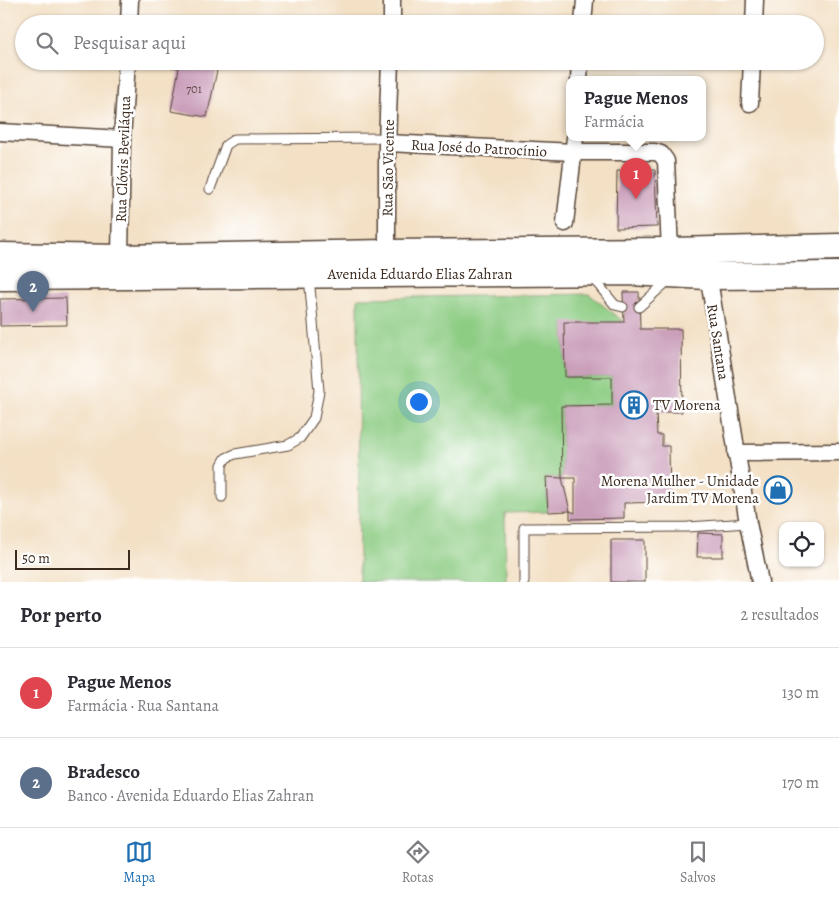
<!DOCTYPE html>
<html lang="pt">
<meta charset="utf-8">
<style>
:root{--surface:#fff;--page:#f7f7f7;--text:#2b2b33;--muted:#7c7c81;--line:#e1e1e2;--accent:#1f6fb2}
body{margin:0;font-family:Alegreya,serif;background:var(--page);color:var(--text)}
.controls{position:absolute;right:15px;bottom:15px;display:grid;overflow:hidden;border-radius:10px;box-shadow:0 1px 4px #0004}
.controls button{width:45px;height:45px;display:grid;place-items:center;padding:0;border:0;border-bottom:1px solid var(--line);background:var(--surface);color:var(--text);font:25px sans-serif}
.scale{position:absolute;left:15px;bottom:12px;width:115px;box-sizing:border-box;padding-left:5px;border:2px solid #3b2a1e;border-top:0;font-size:14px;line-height:18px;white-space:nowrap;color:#3b2a1e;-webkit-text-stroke:4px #fff;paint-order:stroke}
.you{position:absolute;left:418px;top:401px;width:18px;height:18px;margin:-12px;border:4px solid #fff;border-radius:50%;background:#1a73e8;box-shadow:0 0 0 8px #1a73e833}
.badge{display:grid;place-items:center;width:32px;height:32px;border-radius:50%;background:var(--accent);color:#fff;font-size:16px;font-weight:700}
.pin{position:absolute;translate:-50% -41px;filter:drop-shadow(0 1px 2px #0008)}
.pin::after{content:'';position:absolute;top:26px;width:18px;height:15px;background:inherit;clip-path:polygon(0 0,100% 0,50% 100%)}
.popup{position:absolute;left:566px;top:76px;width:140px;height:65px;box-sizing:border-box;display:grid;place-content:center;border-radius:10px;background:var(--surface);filter:drop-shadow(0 1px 4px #0005);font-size:16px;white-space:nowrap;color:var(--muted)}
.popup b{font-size:19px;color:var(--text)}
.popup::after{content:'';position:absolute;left:50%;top:100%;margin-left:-10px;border:10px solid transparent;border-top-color:var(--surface)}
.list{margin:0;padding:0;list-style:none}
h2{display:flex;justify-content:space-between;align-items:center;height:65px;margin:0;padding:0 20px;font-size:21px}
h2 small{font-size:16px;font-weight:400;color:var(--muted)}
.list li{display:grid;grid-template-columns:32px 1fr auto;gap:15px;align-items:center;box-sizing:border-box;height:90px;padding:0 20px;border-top:1px solid var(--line)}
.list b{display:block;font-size:19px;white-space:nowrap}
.list p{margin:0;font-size:16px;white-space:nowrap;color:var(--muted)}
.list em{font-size:16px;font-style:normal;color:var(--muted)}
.icon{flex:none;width:28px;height:28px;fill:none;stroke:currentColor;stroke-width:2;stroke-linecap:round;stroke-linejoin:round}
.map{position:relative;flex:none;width:839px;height:582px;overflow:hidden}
.search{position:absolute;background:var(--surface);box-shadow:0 1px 4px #0004;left:15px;right:15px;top:15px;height:55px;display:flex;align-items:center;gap:12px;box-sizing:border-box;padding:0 18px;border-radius:28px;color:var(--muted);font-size:19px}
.sheet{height:245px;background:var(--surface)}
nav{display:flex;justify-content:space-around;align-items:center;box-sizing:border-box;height:70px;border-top:1px solid var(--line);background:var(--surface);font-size:14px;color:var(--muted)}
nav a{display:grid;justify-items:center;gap:2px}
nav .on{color:var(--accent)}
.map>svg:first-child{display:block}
.green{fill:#8dcc83;stroke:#647b50}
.building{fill:#ca9fba}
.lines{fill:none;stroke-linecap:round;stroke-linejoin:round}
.lane-casing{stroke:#574537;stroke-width:11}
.street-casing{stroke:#574537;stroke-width:19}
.primary-casing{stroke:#574537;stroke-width:29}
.lane{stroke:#fff;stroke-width:9}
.street{stroke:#fff;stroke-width:16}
.primary{stroke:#fff;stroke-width:26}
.labels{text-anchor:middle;stroke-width:5;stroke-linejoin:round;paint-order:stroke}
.number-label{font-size:12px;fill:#5f4745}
.street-label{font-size:15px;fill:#3b2a1e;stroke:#fff}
.poi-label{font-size:15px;fill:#3b2a1e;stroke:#fff;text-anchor:start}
</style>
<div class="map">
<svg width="839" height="582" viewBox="0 0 839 582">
<rect width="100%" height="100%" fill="#fff"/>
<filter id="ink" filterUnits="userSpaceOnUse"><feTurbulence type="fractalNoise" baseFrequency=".02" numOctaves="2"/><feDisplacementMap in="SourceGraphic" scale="10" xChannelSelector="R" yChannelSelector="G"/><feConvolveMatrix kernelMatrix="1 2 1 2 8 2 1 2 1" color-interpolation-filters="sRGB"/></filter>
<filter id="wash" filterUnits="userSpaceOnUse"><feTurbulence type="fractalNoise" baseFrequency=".0096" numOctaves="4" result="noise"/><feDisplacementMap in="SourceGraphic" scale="20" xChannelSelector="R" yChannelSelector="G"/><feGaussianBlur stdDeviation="1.12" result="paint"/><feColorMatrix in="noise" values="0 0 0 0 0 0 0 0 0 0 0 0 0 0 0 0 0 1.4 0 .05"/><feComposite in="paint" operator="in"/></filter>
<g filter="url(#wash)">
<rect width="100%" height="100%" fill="#f3e0c5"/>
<polygon class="green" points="589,294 624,322 564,323 565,377 612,377 612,405 561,406 562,478 546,478 548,512 505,513 506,582 359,582 358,298"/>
<g id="blocks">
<g class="building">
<polygon points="157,61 219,61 207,117 171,111 179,68 157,66"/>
<polygon points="655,170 657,227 616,228 617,171"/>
<polygon points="623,292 639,292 640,329 681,329 682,412 656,412 657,435 662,435 662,446 669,446 670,502 624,503 624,518 570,519 570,511 548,512 546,477 562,478 570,511 575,513 575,478 562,478 561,406 612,405 612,377 565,377 564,322 624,322"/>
<polygon points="66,298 67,325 0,326 0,299"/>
<polygon points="698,533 723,534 723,557 697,557"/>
<rect x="611" y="540" width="34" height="42"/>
</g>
</g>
</g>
<g filter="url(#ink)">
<use href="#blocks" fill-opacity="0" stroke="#574537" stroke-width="1"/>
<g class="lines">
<g class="lane-casing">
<g id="lane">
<polyline points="210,189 226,145 235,139 387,138"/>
<polyline points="592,277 615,305 623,307"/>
<polyline points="639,307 670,279"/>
<polyline points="222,497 222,465 226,458 235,454 288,445 300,438 314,418 319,391 309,276"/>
<polyline points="524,582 524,528 688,527 748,523"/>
</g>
</g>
<g class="street-casing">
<g id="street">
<polyline points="129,24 130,0"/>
<polyline points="392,24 392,0"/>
<polyline points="583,24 585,0"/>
<polyline points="754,24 755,0"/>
<polyline points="579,80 580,61"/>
<polyline points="750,103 752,61"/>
<polyline points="0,132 122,139"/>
<polyline points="387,143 574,152 655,152 661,154 666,161 670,251"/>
<polyline points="565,223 575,138"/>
<polyline points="120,258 122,139 127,61"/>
<polyline points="387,262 387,143 390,61"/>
<polyline points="707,267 748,523 760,582"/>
<polyline points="736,453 839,452"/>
</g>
</g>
<g class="primary-casing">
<g id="primary">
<polyline points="0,256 120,258 387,253 670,251 839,247"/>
<polyline points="0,277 630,272 707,276 839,275"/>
</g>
</g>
<use href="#lane" class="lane"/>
<use href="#street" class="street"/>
<use href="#primary" class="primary"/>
</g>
</g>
<defs>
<g id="building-ring" transform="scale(1.4375)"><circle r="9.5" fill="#fff" stroke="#1f6fb2" stroke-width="1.5"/><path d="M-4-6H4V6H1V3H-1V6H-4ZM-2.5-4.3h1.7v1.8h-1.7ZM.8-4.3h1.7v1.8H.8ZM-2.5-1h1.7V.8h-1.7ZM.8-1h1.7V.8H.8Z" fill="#1f6fb2"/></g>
<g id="shop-ring" transform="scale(1.4375)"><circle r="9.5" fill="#fff" stroke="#1f6fb2" stroke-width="1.5"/><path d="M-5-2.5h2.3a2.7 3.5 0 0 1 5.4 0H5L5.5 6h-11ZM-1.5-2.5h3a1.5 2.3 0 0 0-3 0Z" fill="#1f6fb2"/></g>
</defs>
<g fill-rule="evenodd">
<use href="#building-ring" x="634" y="405"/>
<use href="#shop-ring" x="778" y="490"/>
</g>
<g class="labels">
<g class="number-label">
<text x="194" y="93">701</text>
</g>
<g class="street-label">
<text transform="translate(479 148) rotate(3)" y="5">Rua José do Patrocínio</text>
<text transform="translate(123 159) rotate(-88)" y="5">Rua Clóvis Beviláqua</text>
<text transform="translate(388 168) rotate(-89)" y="5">Rua São Vicente</text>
<text x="420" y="279">Avenida Eduardo Elias Zahran</text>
<text transform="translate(718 342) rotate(81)" y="5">Rua Santana</text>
</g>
<g class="poi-label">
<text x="653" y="410">TV Morena</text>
<text x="759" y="486" text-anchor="end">Morena Mulher - Unidade<tspan x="759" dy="17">Jardim TV Morena</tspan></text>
</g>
</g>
</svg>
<div class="controls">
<button><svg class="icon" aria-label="locate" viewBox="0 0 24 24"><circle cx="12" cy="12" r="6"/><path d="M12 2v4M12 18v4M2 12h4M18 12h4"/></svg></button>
</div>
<div class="scale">50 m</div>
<div class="you"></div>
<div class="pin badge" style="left:636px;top:199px;background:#e0444e">1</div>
<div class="popup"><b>Pague Menos</b>Farmácia</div>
<div class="pin badge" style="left:33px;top:312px;background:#5c6f8a">2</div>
<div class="search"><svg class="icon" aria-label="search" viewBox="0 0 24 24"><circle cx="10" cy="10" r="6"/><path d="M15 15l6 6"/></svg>Pesquisar aqui</div>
</div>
<section class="sheet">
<h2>Por perto<small>2 resultados</small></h2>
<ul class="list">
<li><span class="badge" style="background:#e0444e">1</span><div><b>Pague Menos</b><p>Farmácia · Rua Santana</p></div><em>130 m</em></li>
<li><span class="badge" style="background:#5c6f8a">2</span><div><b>Bradesco</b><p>Banco · Avenida Eduardo Elias Zahran</p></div><em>170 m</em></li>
</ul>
</section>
<nav>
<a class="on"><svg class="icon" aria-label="map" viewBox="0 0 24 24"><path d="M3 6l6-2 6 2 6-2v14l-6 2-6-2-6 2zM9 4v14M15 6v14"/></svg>Mapa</a>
<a><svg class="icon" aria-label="directions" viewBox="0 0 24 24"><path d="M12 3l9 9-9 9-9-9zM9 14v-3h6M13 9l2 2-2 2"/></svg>Rotas</a>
<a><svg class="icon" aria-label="saved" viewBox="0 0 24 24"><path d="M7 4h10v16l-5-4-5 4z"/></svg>Salvos</a>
</nav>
